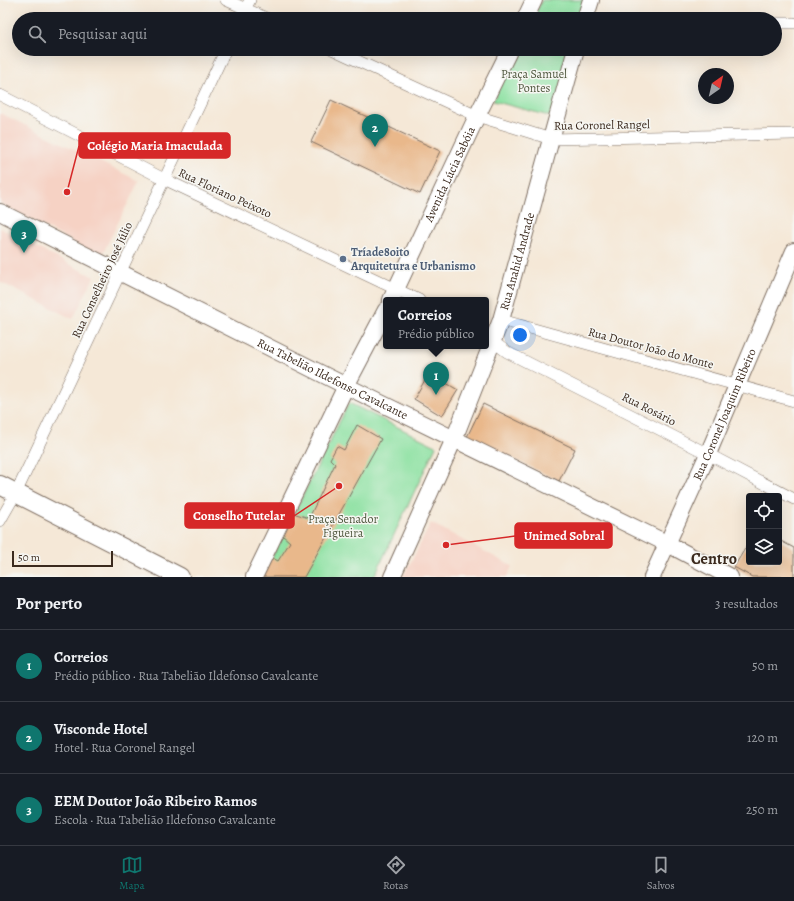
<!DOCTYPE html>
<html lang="pt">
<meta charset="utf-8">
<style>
:root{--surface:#171b24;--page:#20242c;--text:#f1f3f6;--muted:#9ea1a6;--line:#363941;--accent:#0f766e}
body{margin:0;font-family:Alegreya,serif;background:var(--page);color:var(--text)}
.controls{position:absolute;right:12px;bottom:12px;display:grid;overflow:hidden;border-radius:4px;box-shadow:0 4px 16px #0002}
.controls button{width:36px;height:36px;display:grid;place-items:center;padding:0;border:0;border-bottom:1px solid var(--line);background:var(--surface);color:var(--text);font:20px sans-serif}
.compass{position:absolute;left:698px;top:68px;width:36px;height:36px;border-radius:50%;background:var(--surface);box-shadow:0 4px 16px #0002;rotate:34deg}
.scale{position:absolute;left:12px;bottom:10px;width:101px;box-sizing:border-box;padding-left:4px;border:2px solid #3b2a1e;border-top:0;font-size:11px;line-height:14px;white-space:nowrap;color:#3b2a1e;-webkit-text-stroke:3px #f6f6f2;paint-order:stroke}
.you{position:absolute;left:520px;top:335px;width:14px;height:14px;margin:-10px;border:3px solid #fff;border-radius:50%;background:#1a73e8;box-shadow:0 0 0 6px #1a73e833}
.badge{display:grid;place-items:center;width:26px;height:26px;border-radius:50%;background:var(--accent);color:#fff;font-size:13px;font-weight:700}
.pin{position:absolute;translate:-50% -33px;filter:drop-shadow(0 1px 2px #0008)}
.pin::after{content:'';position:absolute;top:21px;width:14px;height:12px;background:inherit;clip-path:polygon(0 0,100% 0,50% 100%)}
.popup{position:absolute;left:383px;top:297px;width:106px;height:52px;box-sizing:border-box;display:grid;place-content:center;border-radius:4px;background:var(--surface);filter:drop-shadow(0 1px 3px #0005);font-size:13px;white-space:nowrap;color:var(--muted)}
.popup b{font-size:15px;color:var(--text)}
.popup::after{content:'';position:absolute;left:50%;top:100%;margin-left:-8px;border:8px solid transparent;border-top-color:var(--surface)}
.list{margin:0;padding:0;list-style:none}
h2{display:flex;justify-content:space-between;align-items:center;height:52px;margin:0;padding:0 16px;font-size:17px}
h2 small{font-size:13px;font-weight:400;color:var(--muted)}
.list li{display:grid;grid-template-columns:26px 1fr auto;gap:12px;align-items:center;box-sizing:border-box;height:72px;padding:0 16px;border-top:1px solid var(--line)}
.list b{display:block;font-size:15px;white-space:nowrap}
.list p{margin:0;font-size:13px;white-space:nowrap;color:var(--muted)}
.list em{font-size:13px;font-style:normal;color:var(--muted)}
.icon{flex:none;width:22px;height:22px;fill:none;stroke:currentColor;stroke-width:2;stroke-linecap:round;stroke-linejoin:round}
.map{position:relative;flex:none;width:794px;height:577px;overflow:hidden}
.search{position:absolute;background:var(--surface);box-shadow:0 4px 16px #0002;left:12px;right:12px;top:12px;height:44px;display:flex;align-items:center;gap:10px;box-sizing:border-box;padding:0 14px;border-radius:22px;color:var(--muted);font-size:15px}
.sheet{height:268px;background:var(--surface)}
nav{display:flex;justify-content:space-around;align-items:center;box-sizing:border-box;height:56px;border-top:1px solid var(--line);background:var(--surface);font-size:11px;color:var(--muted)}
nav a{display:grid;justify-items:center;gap:2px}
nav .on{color:var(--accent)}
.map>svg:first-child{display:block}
.built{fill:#f6d2c4}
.green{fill:#8de1a2;stroke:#648660}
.building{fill:#e9b88b}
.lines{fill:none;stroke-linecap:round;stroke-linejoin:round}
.street-casing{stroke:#7c6c5f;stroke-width:12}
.secondary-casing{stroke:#7c6c5f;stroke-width:18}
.primary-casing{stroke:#7c6c5f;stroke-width:20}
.street{stroke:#fff;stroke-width:11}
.secondary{stroke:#fff;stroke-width:16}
.primary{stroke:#fff;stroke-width:18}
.service-dot{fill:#5c6f8a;stroke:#f6f6f2;stroke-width:1.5}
.labels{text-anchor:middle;stroke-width:3;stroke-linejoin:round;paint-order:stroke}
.park-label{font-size:12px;fill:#50583f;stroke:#f6f6f2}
.street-label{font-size:12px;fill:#3b2a1e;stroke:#f6f6f2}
.service-label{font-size:12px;font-weight:bold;fill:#4e5e75;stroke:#f6f6f2;text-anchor:start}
.district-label{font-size:16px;font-weight:bold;fill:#3b2a1e;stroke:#f6f6f2}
.leader{fill:none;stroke:#d62828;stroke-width:1.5}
.callout-dot{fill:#d62828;stroke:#f6f6f2;stroke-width:1.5}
.callout{fill:#d62828;stroke:#d62828;stroke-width:1.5}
.callout-label{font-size:13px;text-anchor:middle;font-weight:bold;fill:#fff}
</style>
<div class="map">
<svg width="794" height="577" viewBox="0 0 794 577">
<rect width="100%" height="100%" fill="#f6f6f2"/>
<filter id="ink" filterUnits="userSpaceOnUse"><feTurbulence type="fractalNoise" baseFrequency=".025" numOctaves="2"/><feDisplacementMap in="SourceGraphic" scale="8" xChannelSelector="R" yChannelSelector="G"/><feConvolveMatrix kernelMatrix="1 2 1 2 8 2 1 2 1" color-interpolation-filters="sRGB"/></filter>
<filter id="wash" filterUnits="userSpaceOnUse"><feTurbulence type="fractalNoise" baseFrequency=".012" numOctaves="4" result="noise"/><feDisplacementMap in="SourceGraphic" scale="16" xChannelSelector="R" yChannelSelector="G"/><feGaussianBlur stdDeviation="0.9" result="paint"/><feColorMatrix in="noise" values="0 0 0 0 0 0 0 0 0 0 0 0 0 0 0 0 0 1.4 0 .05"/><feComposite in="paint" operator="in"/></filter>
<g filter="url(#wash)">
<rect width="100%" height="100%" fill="#f5e8d7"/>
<g class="built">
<polygon points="0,113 139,181 101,257 0,203"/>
<polygon points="0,228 94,277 73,319 0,282"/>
<polygon points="431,523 512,566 507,577 403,577"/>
</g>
<g class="green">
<polygon points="542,0 584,0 579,19 533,19"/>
<polygon points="518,49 571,49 553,117 493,101"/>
<polygon points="349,403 436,446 374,577 262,577"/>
</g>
<g id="blocks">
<g class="building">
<polygon points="331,100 440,151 420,194 311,142"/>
<polygon points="429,373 458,390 442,416 414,399"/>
<polygon points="483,404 575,449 559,481 467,437"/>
<polygon points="357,425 381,439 304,577 262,577 271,557 278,561 290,542 282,535 293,513 309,518 335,464 330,459 337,446 344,450"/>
<polygon points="779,540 794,548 794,577 752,577 734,567 749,542 749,562 779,562"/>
</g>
</g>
</g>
<g filter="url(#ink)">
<use href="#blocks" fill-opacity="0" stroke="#7c6c5f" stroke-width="1"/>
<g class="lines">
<g class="street-casing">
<g id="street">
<polyline points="226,0 268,19"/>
<polyline points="240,19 250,0"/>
<polyline points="775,23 794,23"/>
<polyline points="332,49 477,116 551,139 794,134"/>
<polyline points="0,95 164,179 419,300"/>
<polyline points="501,320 794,401"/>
<polyline points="487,337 507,352 708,454 794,499"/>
<polyline points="0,521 16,493 226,49"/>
</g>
</g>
<g class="secondary-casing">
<g id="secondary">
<polyline points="525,19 534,0"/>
<polyline points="585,19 591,0"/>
<path id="s1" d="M0,212L346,386L666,543L730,577"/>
<path id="s2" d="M391,300L477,116L510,49"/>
<polyline points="254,577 346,386 386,310"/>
<path id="s3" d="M392,577L454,439L501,320L576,49"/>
<path id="s4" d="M652,577L708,454L794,251"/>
</g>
</g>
<g class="primary-casing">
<polyline id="primary" points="0,485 180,577"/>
</g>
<use href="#street" class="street"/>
<use href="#secondary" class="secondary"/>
<use href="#primary" class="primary"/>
</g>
</g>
<circle class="service-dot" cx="343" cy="259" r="4"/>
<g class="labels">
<g class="park-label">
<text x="534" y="78">Praça Samuel<tspan x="534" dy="14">Pontes</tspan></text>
<text x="343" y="523">Praça Senador<tspan x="343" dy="14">Figueira</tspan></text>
</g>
<g class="street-label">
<text transform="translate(602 125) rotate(-1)" y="4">Rua Coronel Rangel</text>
<text dy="4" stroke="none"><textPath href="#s2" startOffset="139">Avenida Lúcia Sabóia</textPath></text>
<text transform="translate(225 193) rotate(25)" y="4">Rua Floriano Peixoto</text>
<text dy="4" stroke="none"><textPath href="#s3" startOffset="340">Rua Anahid Andrade</textPath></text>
<text transform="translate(102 280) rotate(-65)" y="4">Rua Conselheiro José Júlio</text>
<text transform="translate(651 348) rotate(15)" y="4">Rua Doutor João do Monte</text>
<text dy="4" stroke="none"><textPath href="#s1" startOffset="372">Rua Tabelião Ildefonso Cavalcante</textPath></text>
<text transform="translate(649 409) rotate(27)" y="4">Rua Rosário</text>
<text dy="4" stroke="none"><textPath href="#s4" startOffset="178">Rua Coronel Joaquim Ribeiro</textPath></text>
</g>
<g class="service-label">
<text x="351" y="256">Tríade8oito<tspan x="351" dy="14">Arquitetura e Urbanismo</tspan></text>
</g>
<g class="district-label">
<text x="714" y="564">Centro</text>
</g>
</g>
<path class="leader" d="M67 192L79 146M339 486L294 516M446 545L515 536"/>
<g class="callout-dot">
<circle cx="67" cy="192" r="4"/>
<circle cx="339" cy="486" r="4"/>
<circle cx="446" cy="545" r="4"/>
</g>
<g class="callout">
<rect x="79" y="133" width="151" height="25" rx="4"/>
<rect x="185" y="503" width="109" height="25" rx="4"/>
<rect x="515" y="523" width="97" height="25" rx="4"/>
</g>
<g class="callout-label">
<text x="155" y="150">Colégio Maria Imaculada</text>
<text x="239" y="520">Conselho Tutelar</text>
<text x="564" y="540">Unimed Sobral</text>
</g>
</svg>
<div class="controls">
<button><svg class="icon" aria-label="locate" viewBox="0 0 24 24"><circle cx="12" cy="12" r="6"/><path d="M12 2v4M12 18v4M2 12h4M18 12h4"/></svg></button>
<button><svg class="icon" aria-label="layers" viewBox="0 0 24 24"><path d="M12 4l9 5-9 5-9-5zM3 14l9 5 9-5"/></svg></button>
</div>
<svg class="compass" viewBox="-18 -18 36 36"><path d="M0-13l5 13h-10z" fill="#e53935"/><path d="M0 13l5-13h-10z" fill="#9ea1a6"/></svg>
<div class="scale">50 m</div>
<div class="you"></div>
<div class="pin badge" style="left:436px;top:395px">1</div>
<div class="popup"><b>Correios</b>Prédio público</div>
<div class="pin badge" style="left:375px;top:147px">2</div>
<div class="pin badge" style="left:24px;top:253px">3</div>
<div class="search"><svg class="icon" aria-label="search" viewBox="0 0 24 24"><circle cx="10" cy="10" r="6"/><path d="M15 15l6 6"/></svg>Pesquisar aqui</div>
</div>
<section class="sheet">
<h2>Por perto<small>3 resultados</small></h2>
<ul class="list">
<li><span class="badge">1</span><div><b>Correios</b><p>Prédio público · Rua Tabelião Ildefonso Cavalcante</p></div><em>50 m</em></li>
<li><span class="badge">2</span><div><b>Visconde Hotel</b><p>Hotel · Rua Coronel Rangel</p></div><em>120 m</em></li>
<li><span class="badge">3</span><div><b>EEM Doutor João Ribeiro Ramos</b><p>Escola · Rua Tabelião Ildefonso Cavalcante</p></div><em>250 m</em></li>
</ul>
</section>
<nav>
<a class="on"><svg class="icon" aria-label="map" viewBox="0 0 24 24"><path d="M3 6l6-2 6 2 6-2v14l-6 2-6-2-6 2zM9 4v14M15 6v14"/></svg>Mapa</a>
<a><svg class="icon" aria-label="directions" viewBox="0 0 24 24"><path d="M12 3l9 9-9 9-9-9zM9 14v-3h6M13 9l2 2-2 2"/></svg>Rotas</a>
<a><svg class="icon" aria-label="saved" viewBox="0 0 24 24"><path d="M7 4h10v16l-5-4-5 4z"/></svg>Salvos</a>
</nav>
